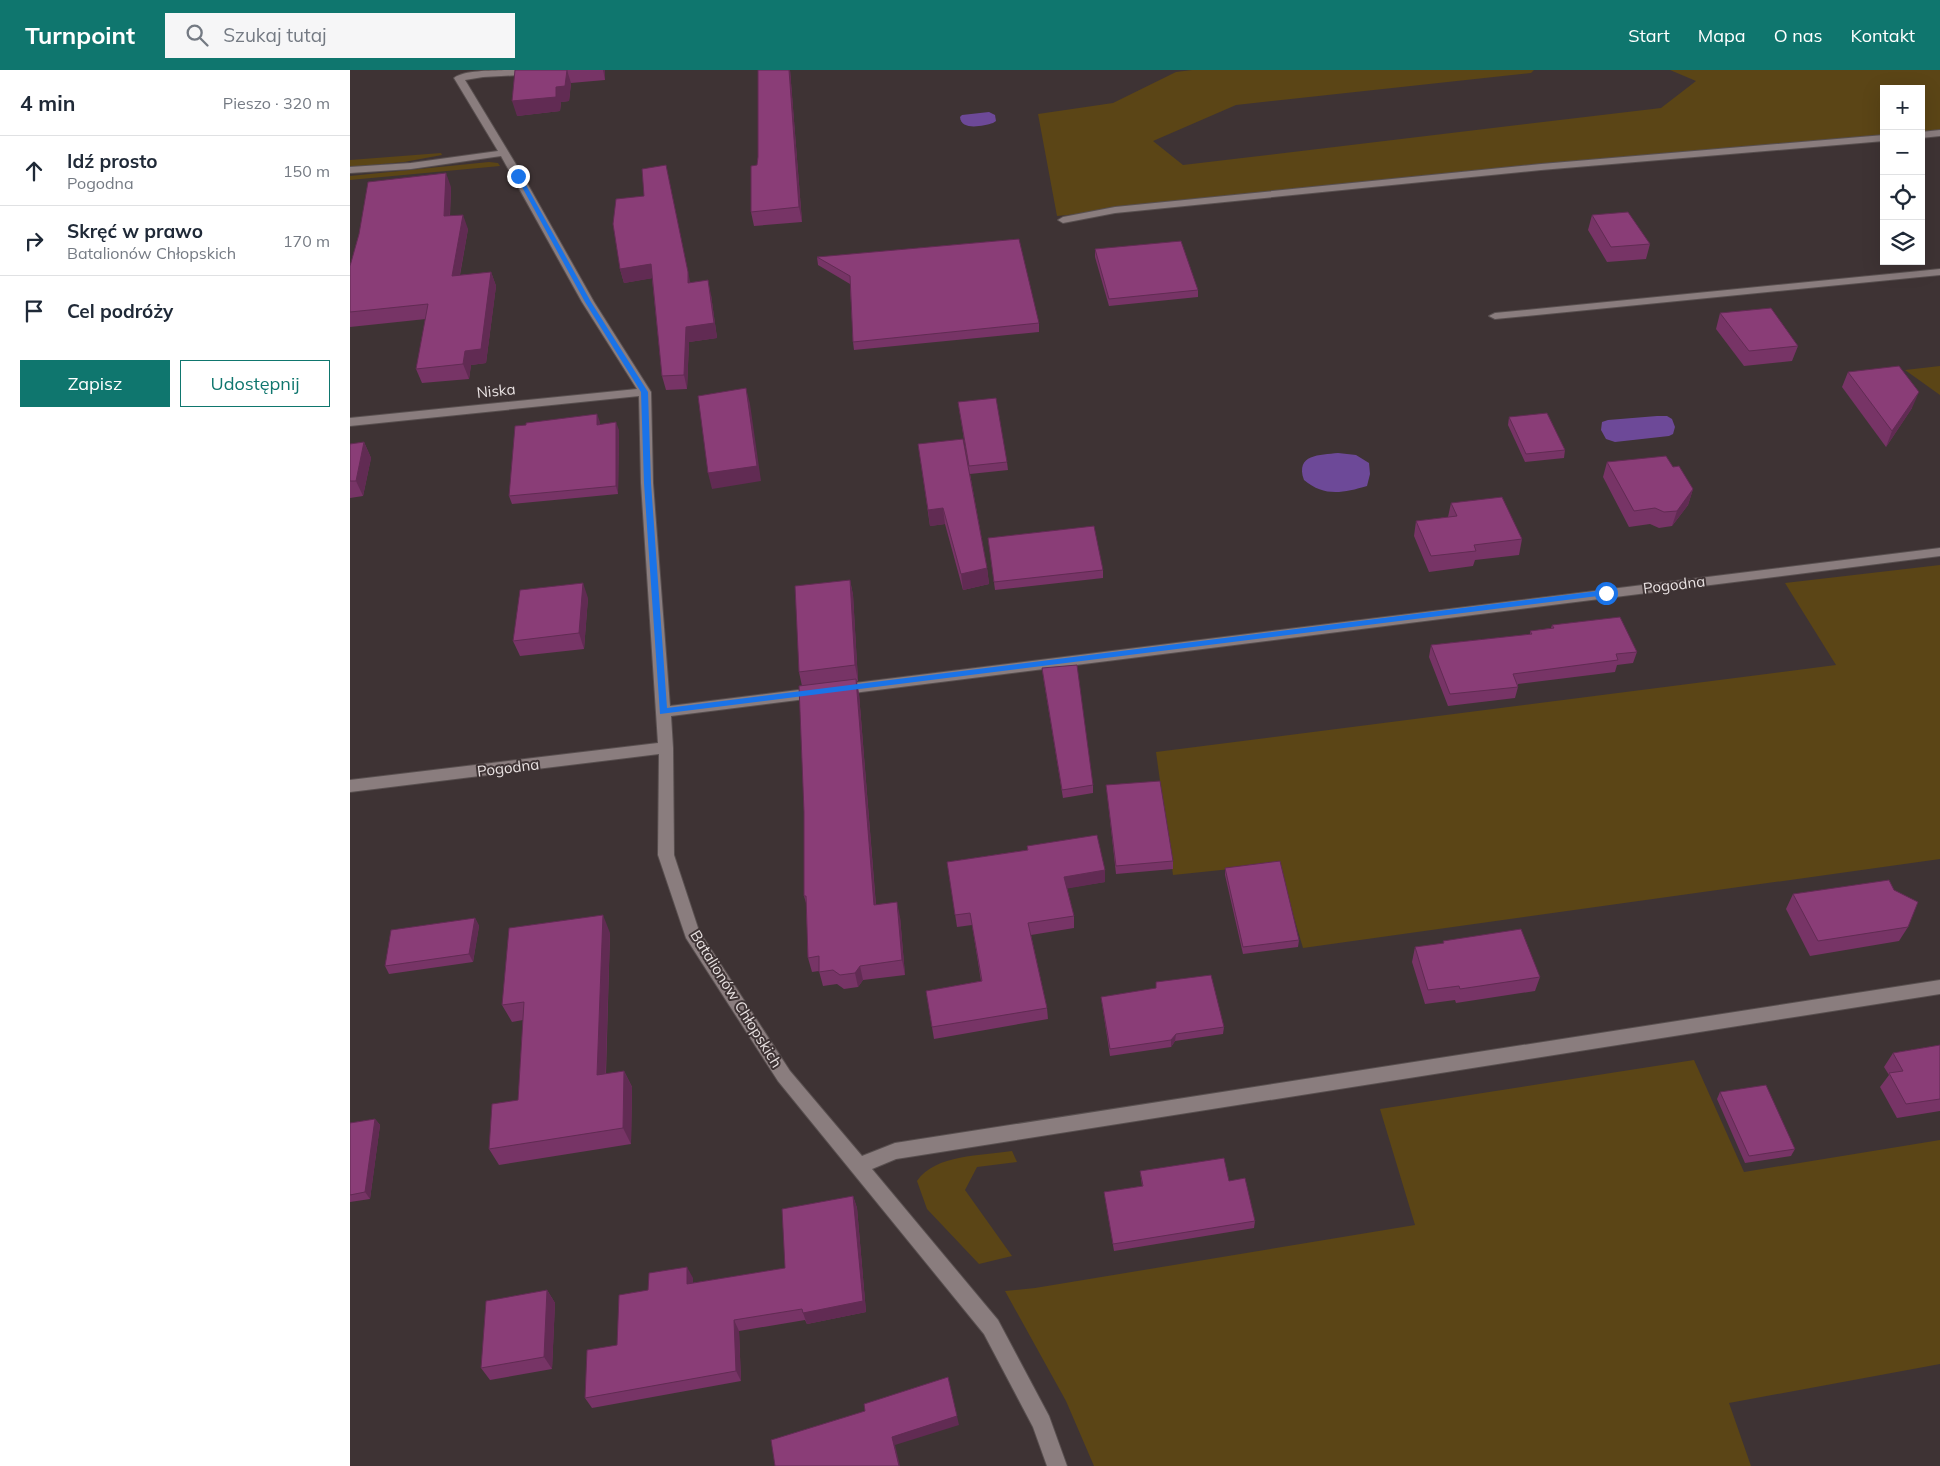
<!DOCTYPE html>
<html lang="pl">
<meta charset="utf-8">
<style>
:root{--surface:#fff;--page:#f6f6f7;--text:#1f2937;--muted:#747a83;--line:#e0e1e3;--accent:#0f766e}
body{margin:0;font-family:Mulish,sans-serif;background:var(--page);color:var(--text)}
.controls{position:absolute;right:15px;top:15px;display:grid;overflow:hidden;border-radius:0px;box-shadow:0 5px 20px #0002}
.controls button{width:45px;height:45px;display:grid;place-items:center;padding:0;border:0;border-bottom:1px solid var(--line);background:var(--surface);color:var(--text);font:25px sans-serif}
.stop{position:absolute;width:15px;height:15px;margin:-11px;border:4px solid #1a73e8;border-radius:50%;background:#fff}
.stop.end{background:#1a73e8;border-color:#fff;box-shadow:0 1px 5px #0008}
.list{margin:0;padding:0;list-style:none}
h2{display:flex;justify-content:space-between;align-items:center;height:65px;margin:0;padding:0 20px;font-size:21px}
h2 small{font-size:16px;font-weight:400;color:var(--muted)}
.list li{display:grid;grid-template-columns:32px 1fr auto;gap:15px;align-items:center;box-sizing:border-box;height:70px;padding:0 20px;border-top:1px solid var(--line)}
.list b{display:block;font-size:19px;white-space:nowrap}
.list p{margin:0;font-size:16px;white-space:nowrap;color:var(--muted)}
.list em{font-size:16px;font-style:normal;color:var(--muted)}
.actions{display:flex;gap:10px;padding:15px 20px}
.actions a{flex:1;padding:11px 0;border:1px solid var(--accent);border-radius:0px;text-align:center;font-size:18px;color:var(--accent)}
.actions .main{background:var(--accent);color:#fff}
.icon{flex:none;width:28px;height:28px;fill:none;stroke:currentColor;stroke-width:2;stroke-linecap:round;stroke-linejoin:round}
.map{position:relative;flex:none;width:1590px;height:1396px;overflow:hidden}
header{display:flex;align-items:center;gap:30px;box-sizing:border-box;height:70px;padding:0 25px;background:var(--accent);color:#fff}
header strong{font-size:24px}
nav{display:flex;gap:28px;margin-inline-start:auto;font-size:18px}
.search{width:350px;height:45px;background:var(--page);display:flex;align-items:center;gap:12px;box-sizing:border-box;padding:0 18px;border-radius:0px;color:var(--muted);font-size:19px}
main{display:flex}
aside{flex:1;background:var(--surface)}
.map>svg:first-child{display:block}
.green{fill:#5b4516}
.water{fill:#6d4998}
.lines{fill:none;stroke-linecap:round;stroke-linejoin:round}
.minor-casing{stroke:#584f4f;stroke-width:2}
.minor{fill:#8a7d7e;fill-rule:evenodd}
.wall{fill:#773466}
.shaded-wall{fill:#612b53}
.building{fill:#8a3d77;stroke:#612b53}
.route{fill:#1a73e8}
.labels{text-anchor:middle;stroke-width:4;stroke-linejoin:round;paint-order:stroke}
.street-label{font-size:15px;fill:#e9e2e2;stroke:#3e3334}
</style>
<header>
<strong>Turnpoint</strong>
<div class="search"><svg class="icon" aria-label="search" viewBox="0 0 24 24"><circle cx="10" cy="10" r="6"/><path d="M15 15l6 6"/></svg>Szukaj tutaj</div>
<nav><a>Start</a><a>Mapa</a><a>O nas</a><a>Kontakt</a></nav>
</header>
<main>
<aside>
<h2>4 min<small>Pieszo · 320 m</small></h2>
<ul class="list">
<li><svg class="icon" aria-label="ahead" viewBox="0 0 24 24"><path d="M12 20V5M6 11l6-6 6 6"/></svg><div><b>Idź prosto</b><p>Pogodna</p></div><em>150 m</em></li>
<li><svg class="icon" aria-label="right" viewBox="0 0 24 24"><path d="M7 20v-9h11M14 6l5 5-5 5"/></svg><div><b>Skręć w prawo</b><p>Batalionów Chłopskich</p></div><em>170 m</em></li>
<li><svg class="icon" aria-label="arrive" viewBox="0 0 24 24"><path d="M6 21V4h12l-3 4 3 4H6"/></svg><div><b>Cel podróży</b></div></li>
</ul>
<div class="actions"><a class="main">Zapisz</a><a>Udostępnij</a></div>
</aside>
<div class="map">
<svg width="1590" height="1396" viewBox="0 0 1590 1396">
<rect width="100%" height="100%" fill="#3e3334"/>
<g class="green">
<polygon points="842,0 1184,0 1181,3 886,35 803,71 833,95 1311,38 1346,11 1320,0 1590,0 1590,60 1571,62 1571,19 1534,19 1534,65 707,146 688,44 763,33 826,2"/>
<polygon points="91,83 92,85 54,92 0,97 0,90"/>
<polygon points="139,92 148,93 150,96 0,110 0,106"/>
<polygon points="1590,296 1590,325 1555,300"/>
<polygon points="1590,495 1590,789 953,878 928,794 823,805 806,682 1486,595 1435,513"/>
<polygon points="1344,990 1394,1102 1590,1070 1590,1294 1379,1333 1401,1396 744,1396 716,1331 655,1221 685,1218 1065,1155 1030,1039"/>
<path d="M662,1081L667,1092L627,1097L615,1120L662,1186L629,1194L577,1139L567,1111C585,1084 632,1086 662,1081Z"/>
</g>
<g class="water">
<path d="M639,42L645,45L646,51L643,53C633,56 611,61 610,47L612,45Z"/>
<polygon points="1307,346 1317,346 1322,349 1325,357 1323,364 1319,366 1265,372 1256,369 1251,360 1252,352 1258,350"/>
<path d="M988,383L1006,385L1019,393L1020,404L1017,416C993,423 974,427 954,410C945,384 970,385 988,383Z"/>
</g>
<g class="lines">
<g class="minor-casing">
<g id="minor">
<path d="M154,0H211L206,3L133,7L115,10L173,106L244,232L301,322L303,413L320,636L1590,478V486L321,646L323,678L324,785L349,861L440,1001L512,1086L545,1073L1590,910V924L546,1089L522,1099L648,1250L699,1346L717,1396H697L683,1357L634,1264L428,1011L336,868L308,785L309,684L0,722V710L308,673L291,413L289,326L0,356V348L287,319L232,232L151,86L61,99L0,103V97L61,93L148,81L104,8C114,0 141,1 154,0Z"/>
<polygon points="1590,60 1590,66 1571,68 1571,62"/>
<polygon points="1534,65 1534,71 1191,100 765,143 713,153 708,150 713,147 765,137 1191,94"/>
<polygon points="1590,199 1590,205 1145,249 1139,246 1145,243"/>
</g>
</g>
<use href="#minor" class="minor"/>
</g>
<g class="wall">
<polygon points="165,0 255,0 255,10 221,13 219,31 211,32 210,41 167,46"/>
<polygon points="440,0 452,152 404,156 401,142 408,87"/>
<polygon points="101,117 100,146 118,159 110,205 141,202 146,216 136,293 121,295 119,309 72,313 66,299 76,249 0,257 0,196"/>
<polygon points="1242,145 1300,174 1296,189 1257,192 1238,160"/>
<polygon points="745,179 848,220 848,227 759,236 745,187"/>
<polygon points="467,187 689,253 689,262 504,280 503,272 500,214 468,195"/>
<polygon points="270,199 341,213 361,225 367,268 339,272 337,319 316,320 312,306 302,208 274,213"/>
<polygon points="1370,243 1448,276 1442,291 1394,296 1366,259"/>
<polygon points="1498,302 1562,338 1536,377 1492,317"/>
<polygon points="608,332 657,392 658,400 620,404 637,498 639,514 613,520 595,454 580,456 568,374 618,395"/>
<polygon points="1159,347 1215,380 1214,388 1175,392 1158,355"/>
<polygon points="250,352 250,355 269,360 268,424 162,434 159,426"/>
<polygon points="14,372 21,388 13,426 0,428 0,374"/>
<polygon points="1257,392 1323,397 1343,419 1338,435 1322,456 1309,458 1300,454 1279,457 1253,407"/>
<polygon points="1101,433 1172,469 1169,485 1125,490 1123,496 1079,502 1064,466 1066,451 1098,447"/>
<polygon points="638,468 753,500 753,508 645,520"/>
<polygon points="500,510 503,525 508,611 507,611 509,624 526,835 550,847 555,905 513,910 508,917 494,919 487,914 473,916 469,901 462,902 458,888 456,833 454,826 454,742 452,616 449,602"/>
<polygon points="238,528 234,579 170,586 163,571"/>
<polygon points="1202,555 1287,582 1283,593 1267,595 1265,602 1168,614 1168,617 1165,628 1098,636 1079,587 1081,575 1180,564 1180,561 1201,558"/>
<polygon points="692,598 743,715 743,723 713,728 693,606"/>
<polygon points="756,715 823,791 823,799 766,804 757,723"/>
<polygon points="677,776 755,800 755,812 717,818 724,846 724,858 681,865 697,938 698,949 584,969 576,921 631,911 622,855 607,857 597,792 677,780"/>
<polygon points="875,798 949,870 948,877 893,884 875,805"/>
<polygon points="1443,824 1558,857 1549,871 1460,886 1436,839"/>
<polygon points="125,848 129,856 123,892 39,904 35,896"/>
<polygon points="260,863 256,1004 274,1001 282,1017 281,1074 149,1095 139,1079 168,1030 173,950 162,952 152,935"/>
<polygon points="1093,871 1190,907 1185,921 1106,933 1105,930 1075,934 1062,892 1065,877 1093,874"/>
<polygon points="751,927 874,957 873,964 825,971 821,977 760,986 752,934"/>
<polygon points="1590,975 1590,1041 1547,1048 1530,1017 1539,1005 1534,997 1543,983"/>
<polygon points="1370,1022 1445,1079 1441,1086 1395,1093 1367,1029"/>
<polygon points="25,1049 30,1055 20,1129 0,1132 0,1053"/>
<polygon points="790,1101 879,1111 905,1151 904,1158 764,1181 755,1128 754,1122 792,1116"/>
<polygon points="503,1126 507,1138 516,1242 457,1254 455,1250 389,1261 391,1311 242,1338 235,1328 267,1275 298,1220 343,1208 343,1213 435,1198"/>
<polygon points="197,1220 205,1233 202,1299 140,1310 131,1298"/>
</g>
<g class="shaded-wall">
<polygon points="217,0 221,13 219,31 211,32 210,41 167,46 162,31 206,17"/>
<polygon points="253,0 255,0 255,10"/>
<polygon points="439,0 440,0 452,152 449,137"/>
<polygon points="96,103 101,117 99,160 94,146"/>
<polygon points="319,109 341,216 338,213"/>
<polygon points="113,145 118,159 107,220 102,206"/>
<polygon points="301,194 304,208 274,213 270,199"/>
<polygon points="141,202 146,216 136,293 121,295 119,309 113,294 115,281"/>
<polygon points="358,210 361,225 367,268 339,272 337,319 334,305 336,257"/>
<polygon points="396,318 400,334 411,411 362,419 358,403"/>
<polygon points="1569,322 1562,338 1536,377 1542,361"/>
<polygon points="247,344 250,352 249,363 247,355"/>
<polygon points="266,352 269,360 268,424 266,416"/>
<polygon points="14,372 21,388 13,426 6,411"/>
<polygon points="1343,419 1338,435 1322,456 1327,441"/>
<polygon points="593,438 595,454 580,456 578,440"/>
<polygon points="637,498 639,514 613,520 611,504"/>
<polygon points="500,510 503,525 508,611 505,595"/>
<polygon points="233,513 238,528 234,579 229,563"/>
<polygon points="506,609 509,624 527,850 524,835"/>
<polygon points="755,800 755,812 715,819 714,807"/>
<polygon points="547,832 550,847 555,905 552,890"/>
<polygon points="253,845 260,863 255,1021 247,1005"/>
<polygon points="125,848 129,856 123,892 119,884"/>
<polygon points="510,896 513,910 508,917 505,903"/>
<polygon points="826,964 825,971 821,977 821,970"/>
<polygon points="274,1001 282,1017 281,1074 273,1058"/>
<polygon points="25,1049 30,1055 20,1129 15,1122"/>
<polygon points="503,1126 507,1138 516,1242 457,1254 453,1243"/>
<polygon points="337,1197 343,1208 343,1225 337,1214"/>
<polygon points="197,1220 205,1233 202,1299 194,1287"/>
<polygon points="384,1250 389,1261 391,1311 386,1301"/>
<polygon points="607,1346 609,1355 545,1375 550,1396 549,1396 542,1367"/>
</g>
<g class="building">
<polygon points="165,0 217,0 215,16 206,17 206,27 162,31"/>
<polygon points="408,0 439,0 449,137 401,142 401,96 407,95 408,87"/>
<polygon points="316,95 338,202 338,213 358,210 364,253 336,257 334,305 312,306 301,194 270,199 263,154 266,129 294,126 292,99"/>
<polygon points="96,103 94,146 113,145 102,206 141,202 131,279 115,281 113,294 66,299 78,234 0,242 0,196 9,164 18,112"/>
<polygon points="1278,142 1300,174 1261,177 1242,145"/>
<polygon points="669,169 689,253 503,272 500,206 467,187"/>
<polygon points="831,171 848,220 759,229 745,179"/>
<polygon points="1421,238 1448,276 1399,281 1370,243"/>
<polygon points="1549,296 1569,322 1542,361 1498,302"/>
<polygon points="396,318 407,396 358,403 348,326"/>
<polygon points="646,328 657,392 619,396 608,332"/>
<polygon points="1197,343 1215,380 1176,384 1159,347"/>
<polygon points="247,344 247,355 266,352 266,416 159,426 165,356 176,355 176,353"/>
<polygon points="613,369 637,498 611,504 593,438 578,440 568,374"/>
<polygon points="14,372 6,411 0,411 0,374"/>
<polygon points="1316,386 1323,397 1329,396 1343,419 1327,441 1314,442 1305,438 1284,441 1257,392"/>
<polygon points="1152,427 1172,469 1124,475 1126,481 1081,486 1066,451 1107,446 1101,433"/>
<polygon points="744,456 753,500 644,512 638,468"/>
<polygon points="500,510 505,595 449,602 445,516"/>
<polygon points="233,513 229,563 163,571 170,520"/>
<polygon points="1270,547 1287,582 1266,584 1268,590 1163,604 1168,617 1100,624 1081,575 1182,564 1180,561 1204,558 1202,555"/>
<polygon points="727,595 743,715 712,720 692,598"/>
<polygon points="506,609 524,835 547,832 552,890 510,896 505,903 490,905 483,900 469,902 469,886 458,888 456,826 454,826 454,742 449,616"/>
<polygon points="810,711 823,791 766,796 756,715"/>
<polygon points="747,765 755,800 714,807 724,846 678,853 697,938 582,957 576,921 632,911 620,843 605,845 597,792 678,780 677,776"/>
<polygon points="930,791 949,870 893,877 875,798"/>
<polygon points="1539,810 1544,820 1568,832 1558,857 1468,871 1443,824"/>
<polygon points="253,845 247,1005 274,1001 273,1058 139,1079 142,1034 168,1030 174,932 152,935 159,858"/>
<polygon points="125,848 119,884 35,896 41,860"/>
<polygon points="1171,859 1190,907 1110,919 1109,916 1078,920 1065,877 1094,873 1093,871"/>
<polygon points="861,905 874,957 826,964 821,970 760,979 751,927 806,918 806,912"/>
<polygon points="1590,975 1590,1029 1556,1034 1539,1003 1553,1001 1543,983"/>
<polygon points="1416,1015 1445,1079 1399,1086 1370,1022"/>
<polygon points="25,1049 15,1122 0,1125 0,1053"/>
<polygon points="874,1088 879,1111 895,1108 905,1151 763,1174 754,1122 793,1116 790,1101"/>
<polygon points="503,1126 513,1231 453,1243 452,1239 384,1250 386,1301 235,1328 237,1280 267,1275 269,1225 298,1220 299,1203 337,1197 337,1214 435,1198 432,1139"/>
<polygon points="197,1220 194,1287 131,1298 136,1231"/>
<polygon points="598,1307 607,1346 542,1367 549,1396 425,1396 421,1370 515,1341 514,1334"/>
</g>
<polygon class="route" points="168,104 171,106 241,232 298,322 301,413 317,638 1256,520 1260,523 1256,525 310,644 294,413 291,322 235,232 166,106"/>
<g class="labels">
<g class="street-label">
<text transform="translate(146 321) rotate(-6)" y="5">Niska</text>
<text transform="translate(1324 515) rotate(-7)" y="5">Pogodna</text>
<text transform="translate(158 698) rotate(-7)" y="5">Pogodna</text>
<text transform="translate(386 929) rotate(58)" y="5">Batalionów Chłopskich</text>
</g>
</g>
</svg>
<div class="controls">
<button>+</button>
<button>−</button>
<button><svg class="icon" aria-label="locate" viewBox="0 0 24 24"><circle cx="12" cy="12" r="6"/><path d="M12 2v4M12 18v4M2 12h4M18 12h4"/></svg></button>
<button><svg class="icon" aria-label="layers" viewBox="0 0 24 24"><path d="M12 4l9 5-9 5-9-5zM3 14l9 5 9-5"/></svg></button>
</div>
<div class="stop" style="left:1256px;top:523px"></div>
<div class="stop end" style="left:168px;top:106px"></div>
</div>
</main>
